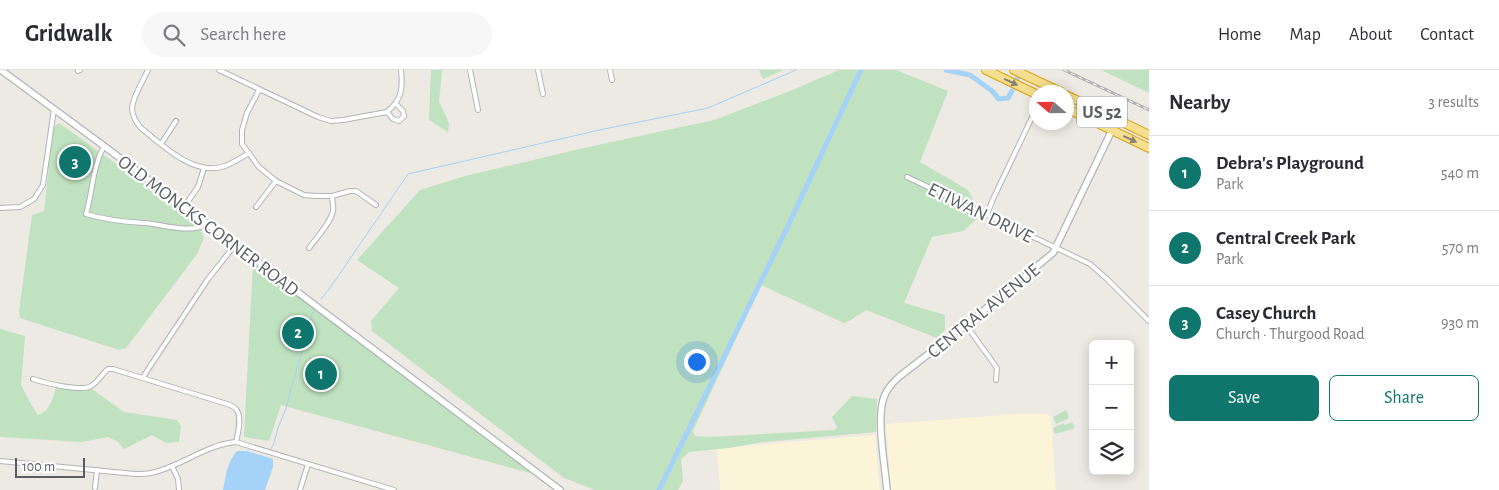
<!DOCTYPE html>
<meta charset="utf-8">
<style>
:root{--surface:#fff;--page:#f7f7f7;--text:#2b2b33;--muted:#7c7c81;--line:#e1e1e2;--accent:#0f766e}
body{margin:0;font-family:"Alegreya Sans",sans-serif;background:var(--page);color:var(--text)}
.controls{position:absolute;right:15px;bottom:15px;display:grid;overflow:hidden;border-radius:8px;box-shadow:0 2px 12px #0003}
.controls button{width:45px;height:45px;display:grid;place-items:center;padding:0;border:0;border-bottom:1px solid var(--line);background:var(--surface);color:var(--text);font:25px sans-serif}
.compass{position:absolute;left:1029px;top:15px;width:45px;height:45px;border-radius:50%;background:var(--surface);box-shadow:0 2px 12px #0003;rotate:290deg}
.scale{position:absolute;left:15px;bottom:12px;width:70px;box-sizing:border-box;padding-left:5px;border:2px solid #5a5d62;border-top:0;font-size:14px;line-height:18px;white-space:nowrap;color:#5a5d62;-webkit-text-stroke:4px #fff;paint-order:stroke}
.you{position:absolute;left:696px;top:291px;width:18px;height:18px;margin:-12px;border:4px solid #fff;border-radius:50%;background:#1a73e8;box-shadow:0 0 0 8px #1a73e833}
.badge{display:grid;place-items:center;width:32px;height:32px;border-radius:50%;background:var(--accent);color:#fff;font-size:16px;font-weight:700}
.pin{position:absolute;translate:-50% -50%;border:2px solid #fff;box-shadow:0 1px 5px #0006}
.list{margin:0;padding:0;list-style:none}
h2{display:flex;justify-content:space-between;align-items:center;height:65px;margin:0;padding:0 20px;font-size:21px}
h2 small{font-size:16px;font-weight:400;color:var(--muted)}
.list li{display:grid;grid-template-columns:32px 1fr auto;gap:15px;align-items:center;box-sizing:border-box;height:75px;padding:0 20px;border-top:1px solid var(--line)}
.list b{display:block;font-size:19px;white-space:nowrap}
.list p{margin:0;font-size:16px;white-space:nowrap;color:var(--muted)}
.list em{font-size:16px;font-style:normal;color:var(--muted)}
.actions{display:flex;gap:10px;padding:15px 20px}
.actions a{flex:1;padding:11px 0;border:1px solid var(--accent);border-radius:8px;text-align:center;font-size:18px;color:var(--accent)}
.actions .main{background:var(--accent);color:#fff}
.icon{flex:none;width:28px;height:28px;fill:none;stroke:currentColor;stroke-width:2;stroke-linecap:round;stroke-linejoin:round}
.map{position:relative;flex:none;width:1149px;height:420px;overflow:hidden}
header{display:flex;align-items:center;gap:30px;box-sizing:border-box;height:70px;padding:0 25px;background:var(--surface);border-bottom:1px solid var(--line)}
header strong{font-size:24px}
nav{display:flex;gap:28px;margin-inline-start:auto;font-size:18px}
.search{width:350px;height:45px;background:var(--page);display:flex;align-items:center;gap:12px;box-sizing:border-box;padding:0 18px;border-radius:28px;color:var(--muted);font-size:19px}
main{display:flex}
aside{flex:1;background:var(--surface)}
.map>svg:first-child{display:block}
.commercial{fill:#fbf4d8}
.green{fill:#c0e2c0}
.water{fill:#a5d2f8}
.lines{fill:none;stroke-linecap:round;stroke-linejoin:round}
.stream{stroke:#a5d2f8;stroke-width:1}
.canal{stroke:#a5d2f8;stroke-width:5}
.street-casing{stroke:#b2b4b8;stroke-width:6}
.secondary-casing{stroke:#b1b4b9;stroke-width:8}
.highway-casing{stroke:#dea210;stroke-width:10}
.street{stroke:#fff;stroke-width:4}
.secondary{stroke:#fff;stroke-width:5.5}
.highway{stroke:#f5de90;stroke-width:8}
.rail-casing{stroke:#b2b3b3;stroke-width:3}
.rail{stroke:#fff;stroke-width:1;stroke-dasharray:4;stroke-linecap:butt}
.oneway{fill:#888470}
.labels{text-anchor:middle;stroke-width:4.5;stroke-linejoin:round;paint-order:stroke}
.shield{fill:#fff;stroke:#8c8e91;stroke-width:1}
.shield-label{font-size:18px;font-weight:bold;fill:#5a5d62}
.street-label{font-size:19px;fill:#5a5d62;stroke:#fff}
</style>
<header>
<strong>Gridwalk</strong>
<div class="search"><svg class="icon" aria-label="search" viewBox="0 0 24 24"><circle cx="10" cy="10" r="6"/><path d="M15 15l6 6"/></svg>Search here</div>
<nav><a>Home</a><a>Map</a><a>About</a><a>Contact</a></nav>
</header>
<main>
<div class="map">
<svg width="1149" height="420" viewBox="0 0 1149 420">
<rect width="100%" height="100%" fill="#eceae2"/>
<g class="commercial">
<polygon points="1015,344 1047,344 1051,347 1056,420 891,420 886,354"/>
<polygon points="875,365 880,420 720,420 717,378"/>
</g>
<g class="green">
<polygon points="431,0 442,0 439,32 449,53 448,62 429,50"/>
<polygon points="759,0 783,0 763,9"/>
<polygon points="839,0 896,0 948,21 920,92 968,120 981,145 963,161 932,167 904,233 945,245 945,260 937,268 866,240 851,250 844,253 761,215 693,361 695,366 708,367 835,360 837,357 832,347 852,326 877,329 876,362 764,372 729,378 689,382 681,389 683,411 678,420 595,420 564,408 372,261 371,251 399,218 357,190 420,120 465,106 584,78 714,50 790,21"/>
<polygon points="1101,0 1149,0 1149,23"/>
<polygon points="59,53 204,157 201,160 204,168 197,184 126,278 119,280 20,248 19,241 32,145 44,141 53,58"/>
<polygon points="253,192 537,405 281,335 269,371 244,367"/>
<path d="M0,259L25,266L21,315L32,336L38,345C50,341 53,329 56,317L92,319L124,342L177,350L181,356L179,372L166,373L152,365L124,379L118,372L108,367L82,372L0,367Z"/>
<polygon points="1066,340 1069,348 1056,354 1053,347"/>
<polygon points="1072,352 1075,358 1055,364 1053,358 1064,353 1065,355"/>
</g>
<path class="water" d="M237,381H247L273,389V397L265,420H223C226,406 227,392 237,381Z"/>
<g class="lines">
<g class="stream">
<polyline points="321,229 330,218 408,104 604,59 708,38 796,0"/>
<polyline points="271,379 274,373 278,358 286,338 313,241"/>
</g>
<g class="canal">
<polyline points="946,0 970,5 992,21 999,29 1008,28 1012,21"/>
<polyline points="1017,10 1018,7"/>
<polyline points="659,420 786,160 861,0"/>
</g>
<g class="street-casing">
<g id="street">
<path d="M148,0C143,11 133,26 132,38C132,45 136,52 140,57C162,75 194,107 225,96C233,93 241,88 249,83"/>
<polyline points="219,0 318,47 331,51 343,50 387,42"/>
<polyline points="470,0 478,40"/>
<polyline points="538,0 543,24"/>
<polyline points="610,0 612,10"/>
<polyline points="78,1 80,0"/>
<polyline points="259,20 247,43 242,60 242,74 259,97 276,111 304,125 316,126 332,126 350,121 356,121 376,135"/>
<path d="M396,34L403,41L404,46L399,51L393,49L387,42C402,29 403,19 401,0"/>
<polyline points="161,74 176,51"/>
<path d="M104,76C92,98 93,121 86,144C106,150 124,152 145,153C165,155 188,163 207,155"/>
<polyline points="907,107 1090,194 1107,209 1149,251"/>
<polyline points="184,137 198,117 204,98"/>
<polyline points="256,137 276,111"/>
<polyline points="0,138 20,137 34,129 43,115 54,39"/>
<polyline points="987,145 993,129 1036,39"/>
<path d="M309,178C317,167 330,154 333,141C334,136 332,131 332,126"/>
<polyline points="966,255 997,298 996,310"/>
<polyline points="143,307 208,209 235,175"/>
<path d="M33,309C45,313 81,322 91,316C98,312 102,304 108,299H113L227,334C230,335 233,336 235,338C243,345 238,363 236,372"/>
<path d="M0,391L135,404C140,404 146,404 151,403C181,397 204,375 236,372L394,420"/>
<polyline points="172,396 178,409 179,420"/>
<polyline points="95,418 97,400"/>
<polyline points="300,420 308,394"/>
</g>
</g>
<g class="secondary-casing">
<g id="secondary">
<polyline points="1,0 104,76 560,420"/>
<path d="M887,420C885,396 876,348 884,327C887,319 893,312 900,306L966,255L1053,183L1112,60"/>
</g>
</g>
<g class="highway-casing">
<g id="highway">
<polyline points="986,0 1036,24"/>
<polyline points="1014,0 1061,22"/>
<polyline points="1066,25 1149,65"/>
<polyline points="1066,38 1149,78"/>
</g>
</g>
<use href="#street" class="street"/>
<use href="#secondary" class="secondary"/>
<use href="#highway" class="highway"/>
<g class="rail-casing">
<polyline id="rail" points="1064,0 1149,40"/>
</g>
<use href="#rail" class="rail"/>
</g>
<defs><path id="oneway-solid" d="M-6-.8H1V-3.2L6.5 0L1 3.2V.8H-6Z" transform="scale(1.25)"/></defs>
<g class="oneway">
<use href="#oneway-solid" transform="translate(1011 12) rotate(25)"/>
<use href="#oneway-solid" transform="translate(1130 69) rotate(25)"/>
</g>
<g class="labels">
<rect class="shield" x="1077" y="26.5" width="50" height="31" rx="4"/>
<g class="shield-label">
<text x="1102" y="48">US 52</text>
</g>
<g class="street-label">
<text transform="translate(981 142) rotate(26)" y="7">ETIWAN DRIVE</text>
<text transform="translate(209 155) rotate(37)" y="7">OLD MONCKS CORNER ROAD</text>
<text transform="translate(983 240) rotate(-39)" y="7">CENTRAL AVENUE</text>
</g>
</g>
</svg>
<div class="controls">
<button>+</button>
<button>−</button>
<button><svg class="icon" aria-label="layers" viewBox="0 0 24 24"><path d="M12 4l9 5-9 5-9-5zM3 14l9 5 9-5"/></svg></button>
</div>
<svg class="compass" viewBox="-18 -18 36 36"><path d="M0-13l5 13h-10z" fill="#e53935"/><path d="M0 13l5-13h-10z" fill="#7c7c81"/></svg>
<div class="scale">100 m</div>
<div class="you"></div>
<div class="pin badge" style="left:321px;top:304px">1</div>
<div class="pin badge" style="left:298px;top:263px">2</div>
<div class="pin badge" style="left:75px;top:92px">3</div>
</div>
<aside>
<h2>Nearby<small>3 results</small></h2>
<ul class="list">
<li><span class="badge">1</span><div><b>Debra's Playground</b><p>Park</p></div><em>540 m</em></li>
<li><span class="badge">2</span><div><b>Central Creek Park</b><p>Park</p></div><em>570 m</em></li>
<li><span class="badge">3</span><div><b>Casey Church</b><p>Church · Thurgood Road</p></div><em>930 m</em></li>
</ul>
<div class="actions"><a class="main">Save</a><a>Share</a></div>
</aside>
</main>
